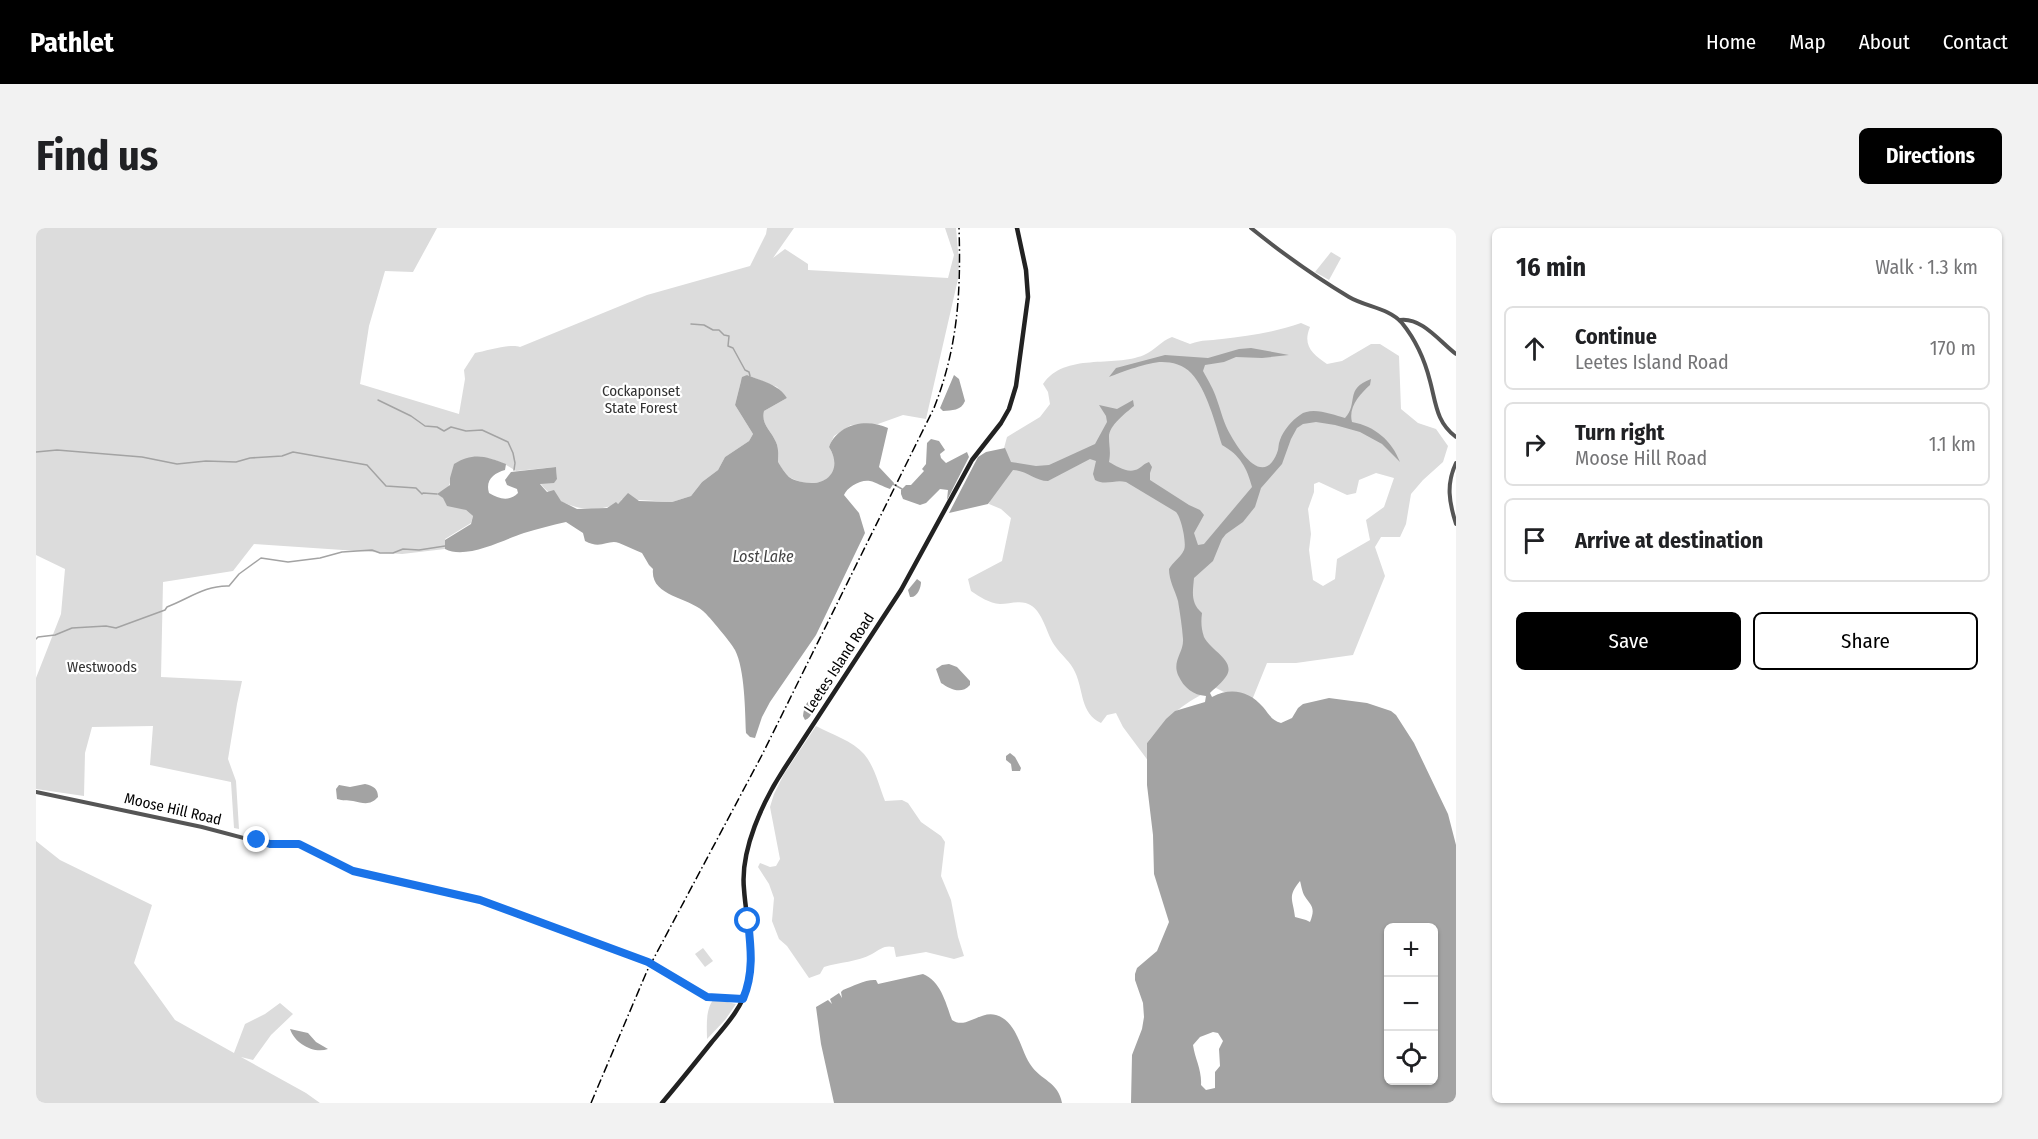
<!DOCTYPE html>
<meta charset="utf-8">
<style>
:root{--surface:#fff;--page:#f2f2f2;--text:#202124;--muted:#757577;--line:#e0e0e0;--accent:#000}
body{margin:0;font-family:"Fira Sans Condensed",sans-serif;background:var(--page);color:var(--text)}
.controls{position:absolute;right:18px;bottom:18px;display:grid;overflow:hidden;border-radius:9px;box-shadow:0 2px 4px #0004}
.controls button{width:54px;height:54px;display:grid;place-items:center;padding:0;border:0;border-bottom:2px solid var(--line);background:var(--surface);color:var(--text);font:30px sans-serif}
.stop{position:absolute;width:18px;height:18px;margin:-14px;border:4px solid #1a73e8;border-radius:50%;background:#fff}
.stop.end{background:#1a73e8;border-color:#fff;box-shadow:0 2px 6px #0008}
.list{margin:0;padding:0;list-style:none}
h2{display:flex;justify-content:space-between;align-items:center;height:78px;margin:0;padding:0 24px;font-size:26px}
h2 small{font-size:20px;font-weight:400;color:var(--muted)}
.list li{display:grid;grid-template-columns:39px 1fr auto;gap:18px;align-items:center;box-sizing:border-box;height:84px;margin:0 12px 12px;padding:0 12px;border:2px solid var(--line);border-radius:9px}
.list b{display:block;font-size:22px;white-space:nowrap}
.list p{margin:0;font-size:20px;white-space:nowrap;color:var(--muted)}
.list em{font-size:20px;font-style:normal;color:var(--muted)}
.actions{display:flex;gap:12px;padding:18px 24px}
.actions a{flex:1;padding:14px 0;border:2px solid var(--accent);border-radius:9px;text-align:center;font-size:21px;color:var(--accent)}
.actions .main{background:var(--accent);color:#fff}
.icon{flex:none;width:33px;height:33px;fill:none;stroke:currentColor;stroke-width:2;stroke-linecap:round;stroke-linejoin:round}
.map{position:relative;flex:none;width:1420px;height:875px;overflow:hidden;border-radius:9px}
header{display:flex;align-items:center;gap:36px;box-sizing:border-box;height:84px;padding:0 30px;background:var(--accent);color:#fff}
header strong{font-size:28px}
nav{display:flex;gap:33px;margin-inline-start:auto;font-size:21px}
.intro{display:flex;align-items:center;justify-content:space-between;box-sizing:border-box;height:144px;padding:0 36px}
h1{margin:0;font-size:42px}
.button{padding:15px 27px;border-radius:9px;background:var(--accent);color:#fff;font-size:21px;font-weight:700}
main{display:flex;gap:36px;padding:0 36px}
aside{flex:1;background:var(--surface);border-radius:9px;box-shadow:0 2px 4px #0004}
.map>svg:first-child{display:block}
.green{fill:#dcdcdc;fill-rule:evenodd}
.water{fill:#a3a3a3;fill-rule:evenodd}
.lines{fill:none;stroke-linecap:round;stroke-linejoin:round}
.stream{stroke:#a3a3a3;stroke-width:1.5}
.tertiary{stroke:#555;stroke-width:4}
.secondary{stroke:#222;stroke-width:4.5}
.rail{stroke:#000;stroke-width:1.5;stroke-dasharray:9 3 1.5 3;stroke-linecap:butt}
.tertiary-bridge{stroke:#555;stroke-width:4}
.route{stroke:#1a73e8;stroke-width:8}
.labels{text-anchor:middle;stroke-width:4.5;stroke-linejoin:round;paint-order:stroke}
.park-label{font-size:15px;fill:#333;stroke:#fff}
.street-label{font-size:15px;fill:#000;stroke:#fff}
.water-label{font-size:16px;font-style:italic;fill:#444;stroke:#fff}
</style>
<header>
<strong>Pathlet</strong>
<nav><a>Home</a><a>Map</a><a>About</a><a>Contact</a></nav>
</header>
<div class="intro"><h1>Find us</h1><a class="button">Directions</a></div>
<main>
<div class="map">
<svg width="1420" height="875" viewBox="0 0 1420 875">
<rect width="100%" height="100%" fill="#fff"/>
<g class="green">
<path d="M0,0H401L377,44L349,43L333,98L324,156L423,186L429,151L428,142L439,125C450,123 475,115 484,119L611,67L714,38L730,6L731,0H758L737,30L749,21L772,36V42L912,50L918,27L909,0H920L923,34L922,51L890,191L867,187L842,196L815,197L798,208L793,219C811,248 783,263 757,251C751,249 746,240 741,234C742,227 743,221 740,214C735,202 725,197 728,183L751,170L741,159L711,147L705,153L699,177L717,206L713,213L689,229L682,242L666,254L655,268L636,274L586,271C583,277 581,276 575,278C548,286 521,277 504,255L521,251L520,239L480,243C467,234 454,229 438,229L414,250C415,260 410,261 401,266L430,282L437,288L435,295L409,311V321L366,326L218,316L197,343L127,354L125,449L206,453L201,476L192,531L200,553L203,601L198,600L195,554L114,537L117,498L56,499L49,525L48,568L0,561V450L25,386L29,341L0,327Z"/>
<polygon points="1295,24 1305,30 1293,52 1279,44"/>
<path d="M1265,95L1274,99C1266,118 1277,126 1291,136L1306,133L1335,116H1344L1363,128L1365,181L1382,195L1400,201L1412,218L1407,234L1387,252L1375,266L1370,296L1364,309H1345L1339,319L1349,348L1317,427L1260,435H1231L1214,477L1180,460C1149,473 1132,488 1111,515L1113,534L1087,499L1080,485L1071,487L1065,495C1044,485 1048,463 1039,444C1035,434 1025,427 1019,418C1011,407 1008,387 996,378C986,371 975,376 964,376C953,375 944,369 935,363L932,351L966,333L975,290L965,281L953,276L971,209L1004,189L1014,176L1012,164L1007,156C1029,124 1077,140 1108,127C1119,122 1125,113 1136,109L1154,116C1168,111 1172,113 1186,111C1212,108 1240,104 1265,95ZM1340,245L1358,250L1348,279L1330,292L1334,312L1301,331L1299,351L1287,358L1277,352L1273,322L1275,306L1272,281L1278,264V256L1283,254L1311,267L1320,265L1323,252Z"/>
<path d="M780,498C795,506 817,513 828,526C839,539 843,558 849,573L866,572L872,575L885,594L905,608L909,614L905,648L915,672L922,709L928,728L918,731L890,724L860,729L858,719C848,717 845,721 836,726C821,734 804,734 788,739L784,746L773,750L751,718L743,711L736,693L738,670L733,656L722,639L724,635L734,639L740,638L744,631L734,579L738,566L748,546Z"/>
<polygon points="0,613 24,632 116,677 98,735 139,792 198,825 209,796 229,786 244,775 257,786 235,807 217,832 205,829 270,865 284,875 0,875"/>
<polygon points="667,720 677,733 669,739 659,726"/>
<path d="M678,771L700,776L689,792L671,811C671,799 669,781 678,771Z"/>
</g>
<g class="water">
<path d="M1215,120L1253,127L1226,130L1200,129L1188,134L1169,137L1167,143C1172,152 1178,162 1181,172C1185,183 1188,196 1194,206C1203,222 1227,260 1241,225C1243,221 1242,216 1244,212C1247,203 1256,192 1264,187C1276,178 1297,187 1309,190C1323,175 1308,161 1335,151L1334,157C1324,166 1312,179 1316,194C1339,198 1356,213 1364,234L1346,216L1324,204L1299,197L1280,194L1267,196L1261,200L1255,211L1246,236L1225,260L1219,279L1207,294L1190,306L1186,311L1177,333L1158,350C1157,363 1154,375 1166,385C1165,393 1165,400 1168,409C1174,422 1199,432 1191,447C1187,454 1179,460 1174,465L1176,469C1195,459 1213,463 1227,479C1233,486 1235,492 1245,495L1256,490L1262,480L1267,476L1293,470L1331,475L1355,483L1360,487L1378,515L1412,586L1420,617V875H1095L1096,827L1106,801L1108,789L1107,775L1099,752V746L1101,740L1121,723L1133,694L1118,646L1117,607L1111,557V515L1130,491L1139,483L1169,474L1170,468C1157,467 1148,460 1142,447C1136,433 1148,424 1147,411C1146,398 1144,385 1142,373C1139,362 1133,353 1133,341C1137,334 1145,329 1148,322C1151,315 1145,289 1140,284L1090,254C1079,251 1070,258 1059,252L1057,246L1060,233L1054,231L1012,253C999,253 990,242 977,242L952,276L913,285L942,229L950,224L969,220L975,234L1000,238L1013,237L1059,216L1071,194L1070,188L1063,177L1081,181L1097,172L1098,178C1090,185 1073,197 1073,209C1073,219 1075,223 1073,234C1080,238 1091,245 1099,242C1105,241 1106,236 1113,234L1116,239L1114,245V252L1153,277L1164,282L1168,287L1158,305L1162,317L1168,316L1216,259C1211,240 1204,227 1186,217C1179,195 1171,162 1155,145C1148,137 1136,134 1126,134C1112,134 1086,144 1073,149L1080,140L1129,127L1172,130L1203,121ZM1264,653C1265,656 1266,663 1268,667C1275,678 1280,679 1274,694L1270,692L1259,689C1257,671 1251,669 1264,653ZM1352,700H1398V852H1352ZM1177,804L1182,805L1187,813L1183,821L1184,838L1179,844V860L1170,862L1165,857C1166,842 1159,831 1157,817L1164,809Z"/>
<path d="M711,147C726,153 742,156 751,170L728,183C725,197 735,202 740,214C743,221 742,227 742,234C745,239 749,245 753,249C757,252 762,253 766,254C792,260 807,241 793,219C802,196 830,190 852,200L843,239L858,255L854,261C847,259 840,254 834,253C825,251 811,259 808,267L823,285L829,305L780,407L734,474L726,489L719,510L714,509L710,505C709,482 709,442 699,422C696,416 673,388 667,383C651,369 614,368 617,341L613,337L606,325C598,322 591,318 583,315C572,311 565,322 549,313L547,305L530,294C515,297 502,301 488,305C467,312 430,332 409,321V312L435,296L437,288L430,282L411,278L407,270L401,266L414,257V250L418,236C437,224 450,228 470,236L469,242C458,245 449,252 453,265C463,271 473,274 482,265L481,261L471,257L469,252L475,244L520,239L521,251L518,255L504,256L511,264L518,262L525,273L541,281L571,280L580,274L582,276L592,265L603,273L636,274L655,268L666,254L682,242L689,229L713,213L717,206L699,177L706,149Z"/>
<path d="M918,147L923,151L929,173C925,183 916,182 907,183L904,180Z"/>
<polygon points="895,211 903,213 909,222 904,226 905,230 910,235 931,224 933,229 911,272 912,262 904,261 890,275 884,277 867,271 865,266 865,262 870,257 875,257 888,243 886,241 890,236 891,215"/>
<path d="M881,351L885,354C885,360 881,370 874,369L872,362Z"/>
<path d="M913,436L921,439L934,453V457C925,467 914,461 905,455L900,441L906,437Z"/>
<path d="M777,471C778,478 777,490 769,492L767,488C768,481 769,473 777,471Z"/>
<polygon points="974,525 979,529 985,540 984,543 976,543 975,536 970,532 970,528"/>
<path d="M329,556C338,558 342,561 342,569C334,578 327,575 317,573C311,572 307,573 301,571L300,561L303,557L314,559Z"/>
<path d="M887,746C905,753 910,776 916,792C930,802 944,782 960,787C981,793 984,821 994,836C1005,853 1022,853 1026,875H798L785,816L780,779L792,772L796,776L794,771L803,765L806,770L805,764L807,762C817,758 830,751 840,752L842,756Z"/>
<path d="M254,801L272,805L280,814L292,821C278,826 259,816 254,801Z"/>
</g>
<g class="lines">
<g class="stream">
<polyline points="655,96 668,97 677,102 683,102 688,107 693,108 692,118 697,120 709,142 713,144 714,148"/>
<polyline points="342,172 375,188 389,198 401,199 408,203 415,199 430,203 446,202 472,214 477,225 479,235 478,242"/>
<polyline points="0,224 21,222 106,229 141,236 170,233 200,234 214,230 246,228 257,224 331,237 350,258 380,260 386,266 387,265 401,266"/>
<polyline points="857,256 866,261"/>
<path d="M0,411L2,409L19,407L36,400L70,398L80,400L129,382L131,379C152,371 170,357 193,358L203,346L225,330L252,334L284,330L306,324L336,322L344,325H357L367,321L383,322L409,318"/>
</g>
<g class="tertiary">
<path d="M1215,0C1246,25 1278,48 1313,69C1330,79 1353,80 1366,95C1379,111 1389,133 1394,153C1400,175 1400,194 1420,209"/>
<path d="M1364,92C1386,89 1404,114 1420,126"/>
<path d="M1420,235C1410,256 1413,274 1420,296"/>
<polyline points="0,564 166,599 234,617 263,616 317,643 444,672 612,734"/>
<polyline points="619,737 671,769 707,771"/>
</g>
<path class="secondary" d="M626,875C643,855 659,835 675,815C690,797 706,780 712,757C720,725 710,693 708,661C704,622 727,573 748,541L865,362L936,232L965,195L973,181L980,158L992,69L990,42L981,0"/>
<path class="rail" d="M555,875L611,743L726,527L898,180C922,119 925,64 923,0"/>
<polyline class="tertiary-bridge" points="612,734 619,737"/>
</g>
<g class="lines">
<path class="route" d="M221,612L234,616H263L317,643L444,672L612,734L671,769L707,771C718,745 715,720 712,693"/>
</g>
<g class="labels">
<g class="park-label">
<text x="605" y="168">Cockaponset<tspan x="605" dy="17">State Forest</tspan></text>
<text x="66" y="444">Westwoods</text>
</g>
<g class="street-label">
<text transform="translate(803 435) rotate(-57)" y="5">Leetes Island Road</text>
<text transform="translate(137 581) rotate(13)" y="5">Moose Hill Road</text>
</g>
<g class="water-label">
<text x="727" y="334">Lost Lake</text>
</g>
</g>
</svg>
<div class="controls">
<button>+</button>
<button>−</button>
<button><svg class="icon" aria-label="locate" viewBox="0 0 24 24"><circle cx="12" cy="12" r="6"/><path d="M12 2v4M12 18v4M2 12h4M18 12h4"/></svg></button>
</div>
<div class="stop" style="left:712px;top:693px"></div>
<div class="stop end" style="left:221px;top:612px"></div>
</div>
<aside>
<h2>16 min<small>Walk · 1.3 km</small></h2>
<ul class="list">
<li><svg class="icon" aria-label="ahead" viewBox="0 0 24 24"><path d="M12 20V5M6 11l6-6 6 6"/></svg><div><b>Continue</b><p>Leetes Island Road</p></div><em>170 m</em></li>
<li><svg class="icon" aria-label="right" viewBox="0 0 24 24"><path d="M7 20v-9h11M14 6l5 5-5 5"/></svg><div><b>Turn right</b><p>Moose Hill Road</p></div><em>1.1 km</em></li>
<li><svg class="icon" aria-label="arrive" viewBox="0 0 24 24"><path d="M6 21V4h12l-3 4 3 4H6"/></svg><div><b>Arrive at destination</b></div></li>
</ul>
<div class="actions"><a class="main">Save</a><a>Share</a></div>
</aside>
</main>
